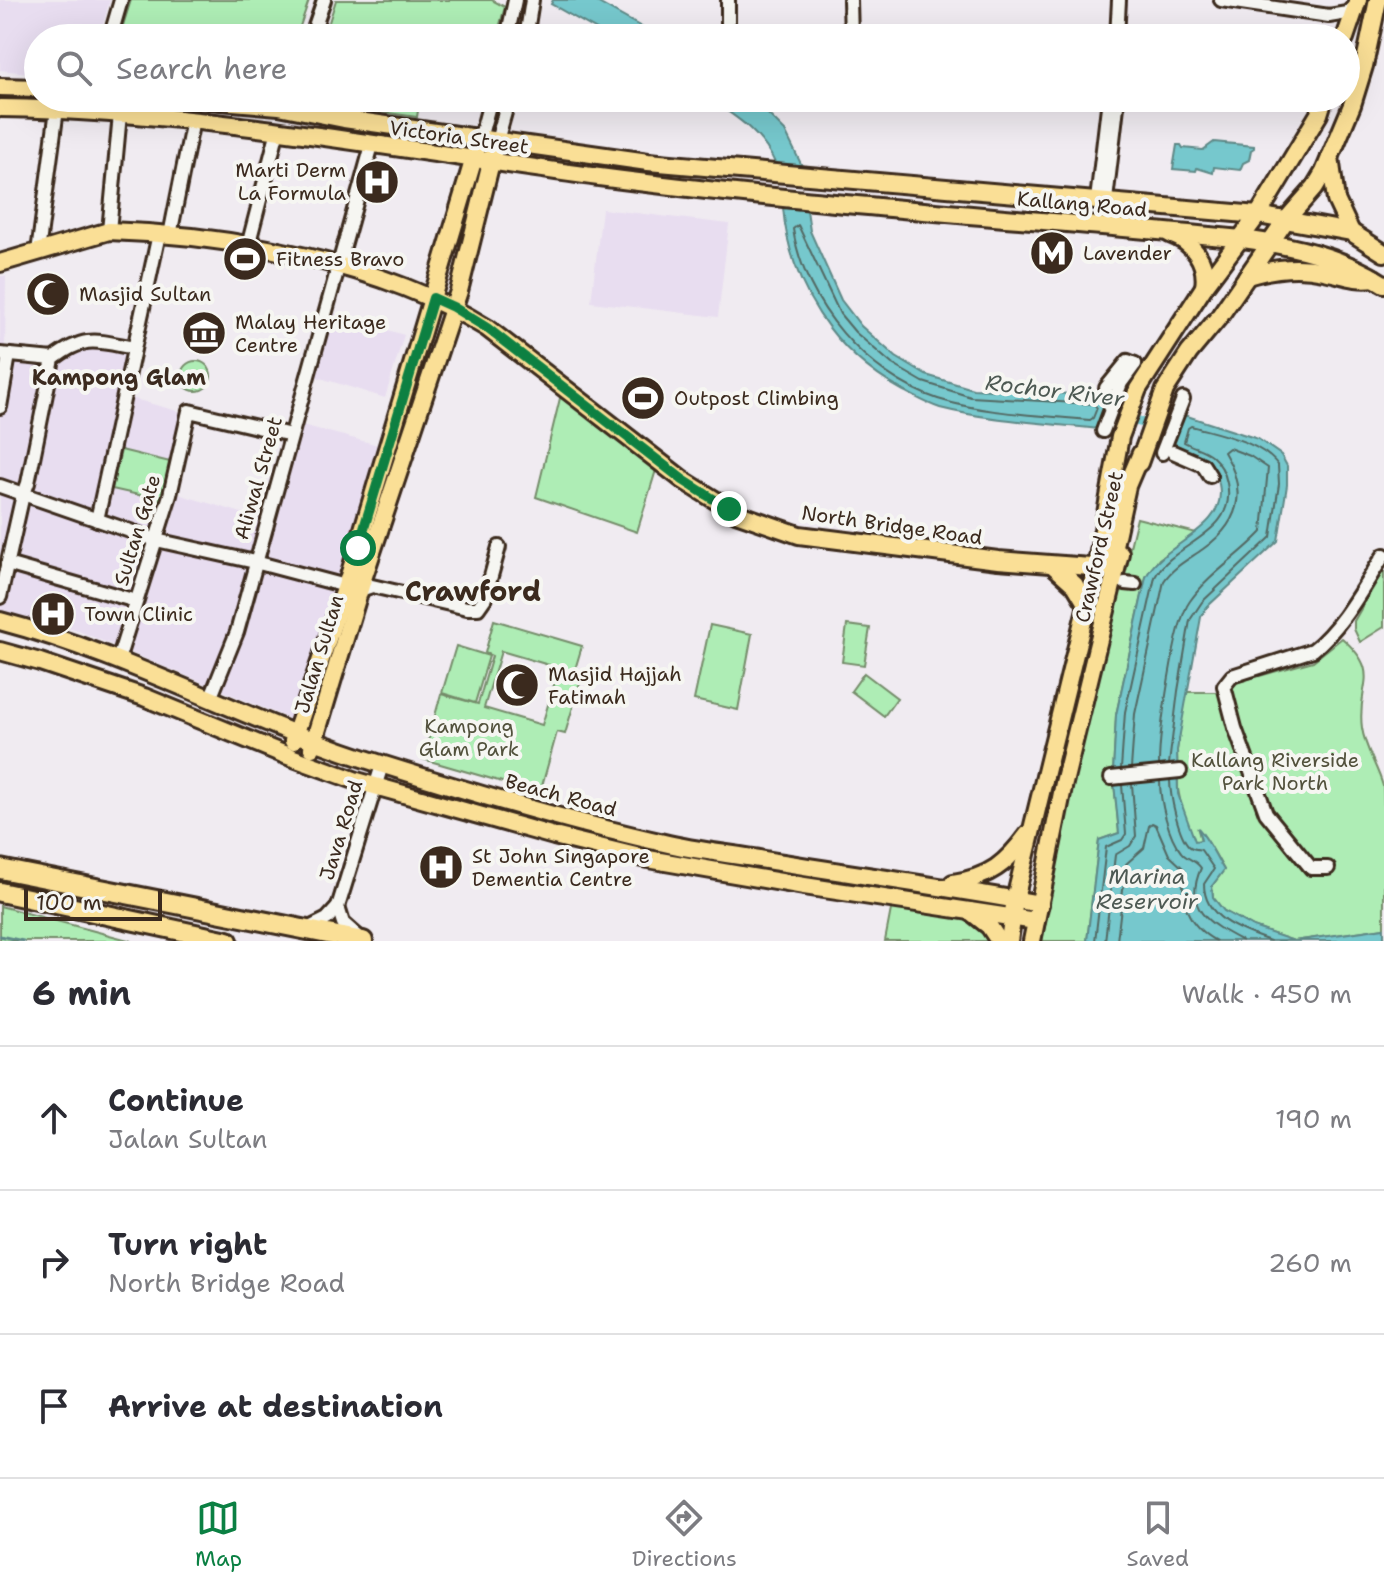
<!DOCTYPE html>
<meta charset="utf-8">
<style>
:root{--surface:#fff;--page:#f7f7f7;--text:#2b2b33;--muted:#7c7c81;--line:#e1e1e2;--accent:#0b8043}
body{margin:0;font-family:"Shantell Sans",sans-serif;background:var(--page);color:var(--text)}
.scale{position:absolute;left:24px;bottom:20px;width:138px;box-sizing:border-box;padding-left:8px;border:4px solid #3b2a1e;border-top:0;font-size:22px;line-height:28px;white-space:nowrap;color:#3b2a1e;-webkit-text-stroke:6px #f6f6f2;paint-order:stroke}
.stop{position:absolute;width:24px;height:24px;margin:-18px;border:6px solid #0b8043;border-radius:50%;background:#fff}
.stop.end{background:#0b8043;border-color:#fff;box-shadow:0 2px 8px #0008}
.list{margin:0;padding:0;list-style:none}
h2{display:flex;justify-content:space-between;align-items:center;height:104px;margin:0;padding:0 32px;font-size:34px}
h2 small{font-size:26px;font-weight:400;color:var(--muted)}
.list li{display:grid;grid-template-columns:52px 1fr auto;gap:24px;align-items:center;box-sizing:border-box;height:144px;padding:0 32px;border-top:2px solid var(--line)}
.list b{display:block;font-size:30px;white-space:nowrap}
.list p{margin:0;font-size:26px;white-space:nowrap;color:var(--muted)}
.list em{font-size:26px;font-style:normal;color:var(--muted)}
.icon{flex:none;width:44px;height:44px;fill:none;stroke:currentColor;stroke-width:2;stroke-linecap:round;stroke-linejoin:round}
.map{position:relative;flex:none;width:1384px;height:941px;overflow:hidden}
.search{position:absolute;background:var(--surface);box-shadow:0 8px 32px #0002;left:24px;right:24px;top:24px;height:88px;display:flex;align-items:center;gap:20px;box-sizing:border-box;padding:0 28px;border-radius:44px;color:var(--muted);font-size:30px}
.sheet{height:536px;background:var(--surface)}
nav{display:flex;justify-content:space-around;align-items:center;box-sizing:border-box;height:112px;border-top:2px solid var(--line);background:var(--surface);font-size:22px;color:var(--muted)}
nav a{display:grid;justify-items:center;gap:4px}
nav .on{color:var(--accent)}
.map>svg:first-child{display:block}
.built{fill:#e8ddf0}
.green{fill:#aeedb5;stroke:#748c6a;stroke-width:2;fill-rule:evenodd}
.water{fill:#76c8cd;stroke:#5e8987;stroke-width:2}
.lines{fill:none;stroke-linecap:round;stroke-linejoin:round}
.shore{stroke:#536964;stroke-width:2}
.stream{stroke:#5e8987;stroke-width:3}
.canal{stroke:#76c8cd;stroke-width:10}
.minor-casing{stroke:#3b2a1e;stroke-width:18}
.major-casing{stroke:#3b2a1e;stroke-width:22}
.highway-casing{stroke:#3b2a1e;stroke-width:24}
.minor{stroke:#f6f6f2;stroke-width:12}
.major{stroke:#fadf96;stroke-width:16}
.highway{stroke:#fadf96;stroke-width:18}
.route{stroke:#0b8043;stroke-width:10}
.labels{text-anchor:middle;stroke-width:8;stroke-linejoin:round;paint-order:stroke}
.street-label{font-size:20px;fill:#3b2a1e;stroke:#f6f6f2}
.poi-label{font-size:20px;fill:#3b2a1e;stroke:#f6f6f2;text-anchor:start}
.park-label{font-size:20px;fill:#52513c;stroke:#f6f6f2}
.neighbourhood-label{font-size:22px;font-weight:bold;fill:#3b2a1e;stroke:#f6f6f2}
.water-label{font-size:22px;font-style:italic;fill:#4d5953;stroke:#f6f6f2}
.district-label{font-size:28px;font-weight:bold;fill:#3b2a1e;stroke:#f6f6f2}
</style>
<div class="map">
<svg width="1384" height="941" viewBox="0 0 1384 941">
<rect width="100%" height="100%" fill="#f0ebf1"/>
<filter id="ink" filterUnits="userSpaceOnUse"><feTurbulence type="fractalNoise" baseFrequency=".0125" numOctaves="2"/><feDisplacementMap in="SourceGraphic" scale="16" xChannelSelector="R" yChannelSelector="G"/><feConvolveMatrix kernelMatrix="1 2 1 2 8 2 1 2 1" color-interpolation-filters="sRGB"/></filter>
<g filter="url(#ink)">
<g class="built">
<polygon points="0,0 110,0 99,38 38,38 38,74 0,70"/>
<polygon points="602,209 729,224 718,317 591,302"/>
<polygon points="0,276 6,276 5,348 55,362 85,345 137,345 131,398 195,416 168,491 272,522 298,424 382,446 295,721 76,630 0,615"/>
<polygon points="333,313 404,335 385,398 314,376"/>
</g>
<g class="green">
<polygon points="131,0 309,0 296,38 119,38"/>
<polygon points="336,0 492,0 505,7 496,38 324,38"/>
<polygon points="304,98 420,98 417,117 303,101"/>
<circle cx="196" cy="376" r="15"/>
<polygon points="561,394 656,470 637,532 536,497"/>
<polygon points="121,450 170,462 161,500 112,489"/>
<polygon points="1137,518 1196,533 1159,559 1146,577 1116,715 1113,773 1119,833 1099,840 1087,941 1042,941 1072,784"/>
<polygon points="1384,569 1384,627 1360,642 1354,629 1354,621"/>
<path d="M494,620L582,646L574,673L582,676L565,734L557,732L540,793L423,759L441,694L478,704L492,656L485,653ZM501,651L559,668L542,725L484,708Z"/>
<polygon points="710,625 752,634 738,710 694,700"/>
<polygon points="847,625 870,628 864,665 842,662"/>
<path d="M1342,638C1384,675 1356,684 1362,728C1365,749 1377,765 1383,786C1384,798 1384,816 1384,829C1384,862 1384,895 1384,928L1294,941L1253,927L1224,911L1213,897L1212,886L1224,870C1216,857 1209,839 1198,830L1201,840L1195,842L1182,810L1178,789L1177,750L1186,692H1225L1238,682L1313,661Z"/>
<polygon points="456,646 489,656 475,703 442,693"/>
<polygon points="864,673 897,698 884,716 851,691"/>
<polygon points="893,899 1013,916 1007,941 885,941"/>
<polygon points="0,906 132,941 0,941"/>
</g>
<g class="water">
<polygon points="553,0 593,0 661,38 611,38 551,4"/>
<path d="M708,98H752L785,131L803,168L776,165C762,132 736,117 708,98Z"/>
<polygon points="1214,142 1254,146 1254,148 1251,150 1249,160 1243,163 1240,170 1214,167 1213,173 1197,168 1196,171 1173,169 1177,145 1181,145 1183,148 1203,150"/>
<path d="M783,208L807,210L810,231L841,300L861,326L896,357L926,375L973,389L1110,396L1098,429C1045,423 991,421 940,408C927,404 914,396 902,390C834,353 790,286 783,208Z"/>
<path d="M1184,415L1258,439L1281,455L1287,466V485L1278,541L1207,607L1201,617L1177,750L1178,794L1195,841L1201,840L1198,828C1209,840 1215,856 1224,870L1212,886L1213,897L1224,911L1253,927L1294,941L1384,928V941H1087L1099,840L1119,833L1113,773L1116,715L1146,577C1162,542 1229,531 1219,484C1218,478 1216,471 1211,467C1202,458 1184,452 1172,447Z"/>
</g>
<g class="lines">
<g class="shore">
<path d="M798,225L840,314L855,332L892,364L923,382L971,397L1094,404L1097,408L1093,418L1090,420C1040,415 986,414 938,399C867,376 804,303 793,229Z"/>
<path d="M1131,768L1135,714L1164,581C1173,567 1189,559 1203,549C1240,523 1248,491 1224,452L1229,448L1250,456L1268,468L1262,532C1240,556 1209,574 1190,601C1174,622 1159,735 1159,765"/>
<path d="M1121,769L1125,712L1155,577C1174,541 1238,535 1227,483C1225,472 1220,463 1212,456C1204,449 1192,447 1184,442L1188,428L1191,426C1219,434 1260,441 1278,465L1279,484L1271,537L1202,602L1190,620L1178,691L1169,764"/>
<path d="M1170,780C1170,795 1178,835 1189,846C1192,849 1197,849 1201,850L1214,869L1204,884C1204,919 1242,931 1270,941"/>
<path d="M1160,781C1160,801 1168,836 1181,852C1187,860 1195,859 1201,868C1183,909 1208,923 1242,941"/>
<polyline points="1095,941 1106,847 1122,840 1126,834 1122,785"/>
<polyline points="1105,941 1115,855 1130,846 1136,836 1132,784"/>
<path d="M1117,941L1126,864L1144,848L1149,826L1152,823L1156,825L1169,855L1185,870C1178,900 1188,926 1216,941"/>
</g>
<polyline class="stream" points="0,936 23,941"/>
<polyline class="canal" points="1102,412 1176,431"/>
<g class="minor-casing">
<g id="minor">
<polyline points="728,0 728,24"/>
<polyline points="850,0 851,38"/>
<polyline points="1221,0 1329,16 1347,13 1357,3"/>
<polyline points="110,38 121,0"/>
<polyline points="311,38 324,0"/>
<polyline points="507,38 515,0"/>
<polyline points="526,38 532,0"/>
<polyline points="1117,38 1119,0"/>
<polyline points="480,139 491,98"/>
<polyline points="497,141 509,98"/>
<polyline points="1097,200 1109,98"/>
<polyline points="1106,200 1118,98"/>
<polyline points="109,231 120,114"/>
<polyline points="170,235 193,120"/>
<polyline points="248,246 278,130"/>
<polyline points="38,252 57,109"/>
<polyline points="0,354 53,359"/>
<polyline points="1106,388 1128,361 1135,364"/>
<polyline points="0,407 9,355"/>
<polyline points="1103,431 1121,383 1135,364"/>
<polyline points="1173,452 1203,465 1210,476"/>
<polyline points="1162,453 1183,399"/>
<polyline points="0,486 156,540 255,562 346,586"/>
<polyline points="97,520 159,234"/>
<polyline points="7,564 136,601"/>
<polyline points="1125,583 1135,584"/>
<polyline points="360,590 372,586 467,608 478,608 485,598 499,547"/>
<path d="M0,597L22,499L28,483L53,359C86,334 97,341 134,348"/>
<polyline points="118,660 170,495 189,411 291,435"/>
<polyline points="210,699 237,632 372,145"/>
<polyline points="1111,778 1180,771"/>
<path d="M1328,868H1311L1266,813L1235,728L1224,686L1232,676L1313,650C1343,626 1363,587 1384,555"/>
<polyline points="338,907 343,923 361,939"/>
<polyline points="307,929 327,919 338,907 382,765"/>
</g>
</g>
<g class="major-casing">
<g id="major">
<polyline points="1345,38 1358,0"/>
<polyline points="0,87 38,88"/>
<polyline points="185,98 279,106 344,119 648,162 1258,215 1351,232 1384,253"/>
<path d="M0,108C201,111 400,150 599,177C812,205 1028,218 1243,239C1293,246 1341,256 1384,284"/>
<polyline points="1330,157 1336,200 1351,232"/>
<path d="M1170,234C1193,242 1208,262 1204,287"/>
<path d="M0,263L109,231C231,235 383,263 487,328L683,480L736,513L799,535L998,560L1104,568L1111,559L1127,486L1141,453"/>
<path d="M1247,276C1273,268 1297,265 1324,271C1341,274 1356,281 1374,278"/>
<polyline points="1139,463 1165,390 1189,353 1219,317 1286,220 1315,187 1324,172 1352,105 1364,66 1378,0"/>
<polyline points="1053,565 1075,585 1087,605"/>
<path d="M0,621C133,656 253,725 384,765C476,794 570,822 664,843C697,851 732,854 765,860C857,875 948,887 1040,904"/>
<polyline points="0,651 40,662 144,697 288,756 357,781 554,836 648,859 804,886 1036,921"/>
<polyline points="293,741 346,586 477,148"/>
<polyline points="312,748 363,579 459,291 493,154"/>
<path d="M953,883C990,877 1006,864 1028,834"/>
<polyline points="970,911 989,926 999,941"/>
<polyline points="1009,941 1015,899 1096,568 1120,437 1138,389 1204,287 1258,215 1319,114 1324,98"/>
<polyline points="1032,941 1064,783 1120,553"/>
</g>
</g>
<g class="highway-casing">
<g id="highway">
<polyline points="0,869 363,941"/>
<polyline points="0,892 228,941"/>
</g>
</g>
<use href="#minor" class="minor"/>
<use href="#major" class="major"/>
<use href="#highway" class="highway"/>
</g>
</g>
<g class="lines" filter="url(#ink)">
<polyline class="route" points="358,548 433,298 453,307 487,328 683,480 729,509"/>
</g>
<defs>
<g id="hospital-disc" transform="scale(2.3)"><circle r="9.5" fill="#3b2a1e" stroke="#f6f6f2"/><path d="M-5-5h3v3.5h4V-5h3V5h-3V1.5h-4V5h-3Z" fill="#fff"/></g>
<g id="metro-disc" transform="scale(2.3)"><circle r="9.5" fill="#3b2a1e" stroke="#f6f6f2"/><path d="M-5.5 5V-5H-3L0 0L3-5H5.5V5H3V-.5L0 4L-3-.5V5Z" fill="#fff"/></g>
<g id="stadium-disc" transform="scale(2.3)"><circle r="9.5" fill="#3b2a1e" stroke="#f6f6f2"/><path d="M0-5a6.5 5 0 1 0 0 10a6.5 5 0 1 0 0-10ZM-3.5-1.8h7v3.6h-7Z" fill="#fff"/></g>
<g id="mosque-disc" transform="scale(2.3)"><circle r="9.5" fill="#3b2a1e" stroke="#f6f6f2"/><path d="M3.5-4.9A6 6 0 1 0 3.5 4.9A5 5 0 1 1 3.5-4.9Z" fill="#fff"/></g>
<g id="museum-disc" transform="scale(2.3)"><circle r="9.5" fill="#3b2a1e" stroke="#f6f6f2"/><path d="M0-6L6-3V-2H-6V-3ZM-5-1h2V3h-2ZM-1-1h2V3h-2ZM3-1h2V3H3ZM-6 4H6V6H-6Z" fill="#fff"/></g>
</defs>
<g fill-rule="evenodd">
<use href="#hospital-disc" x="377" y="182"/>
<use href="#metro-disc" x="1052" y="253"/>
<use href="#stadium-disc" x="245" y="259"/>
<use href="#mosque-disc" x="48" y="294"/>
<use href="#museum-disc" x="204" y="333"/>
<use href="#stadium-disc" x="643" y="398"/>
<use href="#hospital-disc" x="53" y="614"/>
<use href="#mosque-disc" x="517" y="685"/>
<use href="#hospital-disc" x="441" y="867"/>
</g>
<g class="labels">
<g class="street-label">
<text transform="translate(459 137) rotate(8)" y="7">Victoria Street</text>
<text transform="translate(1082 204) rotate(5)" y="7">Kallang Road</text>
<text transform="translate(258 478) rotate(-74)" y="7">Aliwal Street</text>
<text transform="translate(892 525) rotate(8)" y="7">North Bridge Road</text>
<text transform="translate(137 530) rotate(-73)" y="7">Sultan Gate</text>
<text transform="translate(1099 547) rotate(-77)" y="7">Crawford Street</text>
<text transform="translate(319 654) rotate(-73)" y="7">Jalan Sultan</text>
<text transform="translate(561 795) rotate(15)" y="7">Beach Road</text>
<text transform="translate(341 830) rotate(-73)" y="7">Java Road</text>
</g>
<g class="poi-label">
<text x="346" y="177" text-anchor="end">Marti Derm<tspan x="346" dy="23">La Formula</tspan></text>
<text x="1083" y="260">Lavender</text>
<text x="276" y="266">Fitness Bravo</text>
<text x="79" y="301">Masjid Sultan</text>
<text x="235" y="329">Malay Heritage<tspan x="235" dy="23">Centre</tspan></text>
<text x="674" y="405">Outpost Climbing</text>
<text x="84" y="621">Town Clinic</text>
<text x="548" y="681">Masjid Hajjah<tspan x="548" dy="23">Fatimah</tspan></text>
<text x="472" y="863">St John Singapore<tspan x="472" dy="23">Dementia Centre</tspan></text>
</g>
<g class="park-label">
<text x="469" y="733">Kampong<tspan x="469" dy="23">Glam Park</tspan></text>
<text x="1275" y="767">Kallang Riverside<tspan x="1275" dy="23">Park North</tspan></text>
</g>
<g class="neighbourhood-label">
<text x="119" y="385">Kampong Glam</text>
</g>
<g class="water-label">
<text transform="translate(1055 390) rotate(7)" y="8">Rochor River</text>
<text x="1147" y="884">Marina<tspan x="1147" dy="25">Reservoir</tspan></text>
</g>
<g class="district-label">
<text x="473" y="601">Crawford</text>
</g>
</g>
</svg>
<div class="scale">100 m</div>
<div class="stop" style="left:358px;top:548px"></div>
<div class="stop end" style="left:729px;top:509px"></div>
<div class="search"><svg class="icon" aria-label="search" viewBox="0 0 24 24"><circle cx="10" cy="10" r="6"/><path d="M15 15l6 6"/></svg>Search here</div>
</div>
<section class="sheet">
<h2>6 min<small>Walk · 450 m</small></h2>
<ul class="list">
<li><svg class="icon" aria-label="ahead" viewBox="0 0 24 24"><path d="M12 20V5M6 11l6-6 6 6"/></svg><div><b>Continue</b><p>Jalan Sultan</p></div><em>190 m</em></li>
<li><svg class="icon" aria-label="right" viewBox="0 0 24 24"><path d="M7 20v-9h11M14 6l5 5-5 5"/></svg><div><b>Turn right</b><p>North Bridge Road</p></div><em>260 m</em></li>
<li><svg class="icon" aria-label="arrive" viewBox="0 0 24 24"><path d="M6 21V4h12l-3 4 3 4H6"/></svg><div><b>Arrive at destination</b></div></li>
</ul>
</section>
<nav>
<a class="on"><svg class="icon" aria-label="map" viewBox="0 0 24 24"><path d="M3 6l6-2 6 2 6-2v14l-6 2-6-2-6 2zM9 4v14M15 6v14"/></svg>Map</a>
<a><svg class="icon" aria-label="directions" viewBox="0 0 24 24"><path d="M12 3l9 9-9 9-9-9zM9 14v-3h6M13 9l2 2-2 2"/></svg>Directions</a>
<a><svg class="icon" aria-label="saved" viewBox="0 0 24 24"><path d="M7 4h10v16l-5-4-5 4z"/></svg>Saved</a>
</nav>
